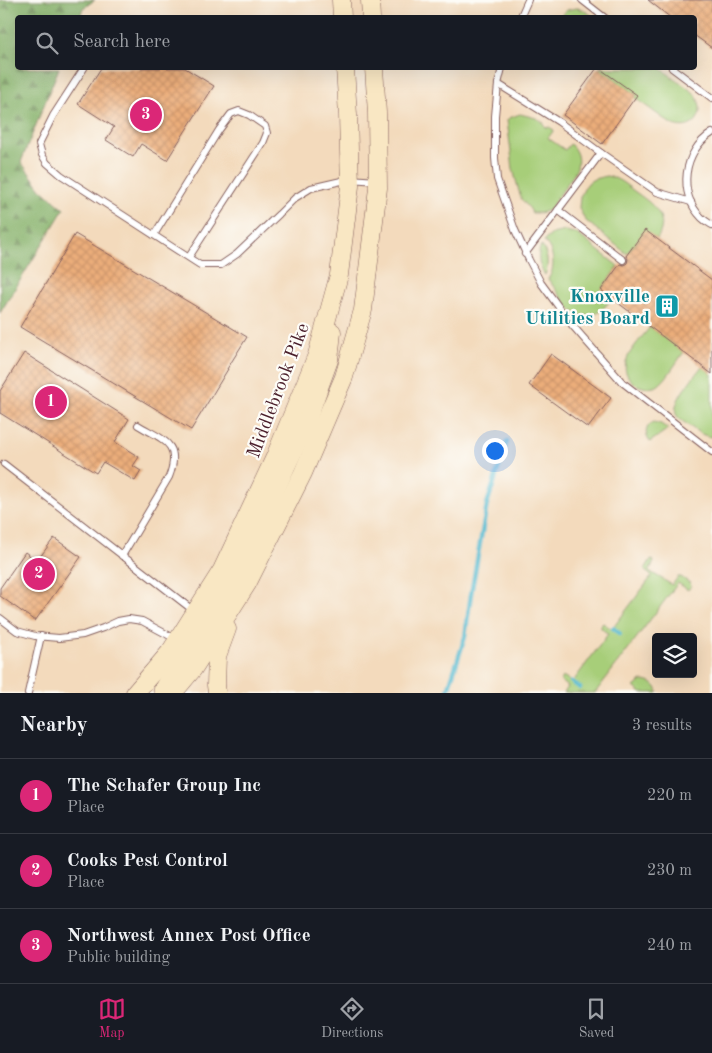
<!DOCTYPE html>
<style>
:root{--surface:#171b24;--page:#20242c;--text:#f1f3f6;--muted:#9ea1a6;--line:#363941;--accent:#db2777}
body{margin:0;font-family:"Old Standard TT",serif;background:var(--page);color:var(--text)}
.controls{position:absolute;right:15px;bottom:15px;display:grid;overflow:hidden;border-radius:5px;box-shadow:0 5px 20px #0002}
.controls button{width:45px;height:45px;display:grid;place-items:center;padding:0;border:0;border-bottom:1px solid var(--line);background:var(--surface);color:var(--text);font:25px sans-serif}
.you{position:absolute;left:494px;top:450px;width:18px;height:18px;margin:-12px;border:4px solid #fff;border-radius:50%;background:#1a73e8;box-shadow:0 0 0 8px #1a73e833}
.badge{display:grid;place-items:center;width:32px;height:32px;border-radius:50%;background:var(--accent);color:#fff;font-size:16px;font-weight:700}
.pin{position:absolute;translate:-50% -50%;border:2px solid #fff;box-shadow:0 1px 5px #0006}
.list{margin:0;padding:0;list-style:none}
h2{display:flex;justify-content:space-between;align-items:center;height:65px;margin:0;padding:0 20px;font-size:21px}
h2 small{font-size:16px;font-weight:400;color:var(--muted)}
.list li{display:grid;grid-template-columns:32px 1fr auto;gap:15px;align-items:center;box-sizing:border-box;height:75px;padding:0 20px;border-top:1px solid var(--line)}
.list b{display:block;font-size:19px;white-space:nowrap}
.list p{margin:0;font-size:16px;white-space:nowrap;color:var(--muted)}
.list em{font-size:16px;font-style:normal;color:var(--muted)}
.icon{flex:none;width:28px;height:28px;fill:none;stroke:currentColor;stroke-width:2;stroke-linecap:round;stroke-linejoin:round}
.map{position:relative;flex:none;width:712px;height:693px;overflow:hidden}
.search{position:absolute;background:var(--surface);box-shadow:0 5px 20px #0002;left:15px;right:15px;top:15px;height:55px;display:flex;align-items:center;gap:12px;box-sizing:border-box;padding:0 18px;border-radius:5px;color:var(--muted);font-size:19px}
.sheet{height:290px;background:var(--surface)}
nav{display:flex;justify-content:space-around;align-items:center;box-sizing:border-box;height:70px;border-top:1px solid var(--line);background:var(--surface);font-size:14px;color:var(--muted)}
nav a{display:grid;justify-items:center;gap:2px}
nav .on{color:var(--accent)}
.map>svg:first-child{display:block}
.grass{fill:#a7ce79;stroke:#787652}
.forest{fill:url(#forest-firs);stroke:#68684a}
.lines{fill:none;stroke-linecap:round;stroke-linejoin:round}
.stream{stroke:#4db6cc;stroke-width:4.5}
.building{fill:url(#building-cross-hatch)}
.lane-casing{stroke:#85605e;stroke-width:8}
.secondary-casing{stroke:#85605e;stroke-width:19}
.lane{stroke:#fff;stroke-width:6}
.secondary{stroke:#f9e7c3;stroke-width:18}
.labels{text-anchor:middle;stroke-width:4.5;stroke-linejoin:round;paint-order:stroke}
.culture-label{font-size:19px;font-weight:bold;fill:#0d838f;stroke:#fdfcf7;text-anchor:end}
.street-label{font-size:19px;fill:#4a1f2b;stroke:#fdfcf7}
</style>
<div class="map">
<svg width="712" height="693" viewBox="0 0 712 693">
<defs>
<pattern id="forest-firs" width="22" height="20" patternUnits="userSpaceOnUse" patternTransform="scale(1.25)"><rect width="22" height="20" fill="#85b169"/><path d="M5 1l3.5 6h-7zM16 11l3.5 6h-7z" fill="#6f8f57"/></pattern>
<pattern id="building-cross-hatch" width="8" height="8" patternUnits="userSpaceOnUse" patternTransform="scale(1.25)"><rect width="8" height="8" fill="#ebad7a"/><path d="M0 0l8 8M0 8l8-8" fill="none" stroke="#cb946a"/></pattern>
</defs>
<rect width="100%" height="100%" fill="#fdfcf7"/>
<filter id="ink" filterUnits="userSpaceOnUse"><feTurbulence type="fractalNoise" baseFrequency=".02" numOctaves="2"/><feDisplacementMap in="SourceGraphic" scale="10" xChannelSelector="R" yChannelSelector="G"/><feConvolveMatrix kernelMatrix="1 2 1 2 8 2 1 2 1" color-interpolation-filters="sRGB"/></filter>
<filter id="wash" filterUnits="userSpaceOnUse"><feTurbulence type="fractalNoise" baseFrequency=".0096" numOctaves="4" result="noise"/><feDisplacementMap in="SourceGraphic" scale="20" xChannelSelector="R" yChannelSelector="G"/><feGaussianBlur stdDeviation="1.12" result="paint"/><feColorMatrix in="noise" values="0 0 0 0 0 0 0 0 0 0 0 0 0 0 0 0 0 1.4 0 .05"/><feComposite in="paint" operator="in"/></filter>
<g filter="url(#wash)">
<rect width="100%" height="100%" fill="#f3dabc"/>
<g class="grass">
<polygon points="577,8 582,9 594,17 560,17 567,10"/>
<path d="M599,68H660L693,92C710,111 694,135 671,124L635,98L637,95Z"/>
<path d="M520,114L536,118L544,123L543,124L547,128L549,127L554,130L548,138L565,150L570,144C579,152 580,164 574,174L549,210L540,213H532L530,209L521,199L513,169L507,120L509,118Z"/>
<path d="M606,176C617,177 625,184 634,191C651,203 671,216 657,239L645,231L627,254L585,220L579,208L580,197L585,187L589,182L594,179Z"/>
<path d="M565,231L575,233L580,236L618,266L601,290L612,298C600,315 587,323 569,308L548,279C556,268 554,250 544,241L552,234Z"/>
<path d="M541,245C548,253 549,266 545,275C538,265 537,256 541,245Z"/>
<path d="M650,327L684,352C677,361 666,381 657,386C640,393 619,377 627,359C630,350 644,335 650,327Z"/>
<path d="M702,366L712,374V437C702,436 695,430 688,425C684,422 678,419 676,414C672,400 694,377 702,366Z"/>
<path d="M654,422L661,424L668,429L650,442C644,434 645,426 654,422Z"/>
<polygon points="653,560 654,562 649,571 672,585 678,577 681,577 690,583 691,586 688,590 678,583 595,693 564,693 568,687 561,682 561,678 565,677 572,683 608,634 601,628 601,625 603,623 612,629 652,576 645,571 645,569 650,561"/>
<path d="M642,681C650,681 657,685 658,693H641L634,687L639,683Z"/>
</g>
<polygon class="forest" points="0,0 95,0 83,8 80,17 18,18 18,68 59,68 21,162 41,189 64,209 0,313"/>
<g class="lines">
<g class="stream">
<polyline points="613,628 620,634"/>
<polyline points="572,682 580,688"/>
<polyline points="447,693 465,637 471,594 487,504 507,442"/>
</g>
</g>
<g id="blocks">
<g class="building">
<polygon points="648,0 712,0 712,48 694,35 694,18 671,18"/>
<polygon points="101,68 185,68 214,86 167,160 141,144 133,157 106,140 114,127 78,104"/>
<polygon points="597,68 599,68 637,95 602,144 563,115"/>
<polygon points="645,230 712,280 712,374 601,290 620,264 624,265 627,263 628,259 626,256"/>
<polygon points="75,234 247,337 227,369 228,369 191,430 20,327"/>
<polygon points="24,353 129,419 115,442 139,457 133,466 141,471 135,481 103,462 96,473 0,413 0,391"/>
<polygon points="551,354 611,398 588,428 529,385"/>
<polygon points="54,538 81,557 35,621 0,596 0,588 25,552 37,561"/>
</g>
</g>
</g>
<g filter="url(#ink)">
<use href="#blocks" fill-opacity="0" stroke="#85605e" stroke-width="1"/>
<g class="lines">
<g class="lane-casing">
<g id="lane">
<polyline points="582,0 605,18"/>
<polyline points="520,18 528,0"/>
<polyline points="84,68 53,116 39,144 42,155 47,163 61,175 200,265 221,265 237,254 279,214 295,198 311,188 350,179 377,181"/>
<polyline points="502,68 498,84 495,116 495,158 497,179 515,230 529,260 541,283 572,325 622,382 712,452"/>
<polyline points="672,68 712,98"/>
<polyline points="498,84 559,122 601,153 657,192 691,202"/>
<path d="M712,133C683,151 677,194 702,218C705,221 709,223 712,225"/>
<polyline points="558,210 623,260"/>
<polyline points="154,235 219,130 231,114 239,111 249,115 265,126 267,133 263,143 189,257"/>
<polyline points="525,254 601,153"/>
<polyline points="4,464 194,611"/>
<path d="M122,556L169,477C182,443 163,440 138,425"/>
<polyline points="0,618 17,631 35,636 59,638 83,635 103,628 118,621 129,619 142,621 170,636 178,637"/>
<polyline points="28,693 41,636"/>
</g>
</g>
<g class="secondary-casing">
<g id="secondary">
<polyline points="341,0 342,18"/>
<polyline points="370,0 371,18"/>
<polyline points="135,693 170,652 222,570 275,457 317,355 339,275 350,186 348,115 345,68"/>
<polyline points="163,693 163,689 178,662 237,572 305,426 329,360 332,332"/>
<polyline points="173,693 193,669 247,584 303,473 344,377 363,310 378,188 377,113 374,68"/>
<polyline points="217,693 216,685 217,656 227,629"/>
</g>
</g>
<use href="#lane" class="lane"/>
<use href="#secondary" class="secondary"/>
</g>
</g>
<defs>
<g id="building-square" transform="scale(1.25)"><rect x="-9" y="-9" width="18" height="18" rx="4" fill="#0f9aa8" stroke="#fdfcf7"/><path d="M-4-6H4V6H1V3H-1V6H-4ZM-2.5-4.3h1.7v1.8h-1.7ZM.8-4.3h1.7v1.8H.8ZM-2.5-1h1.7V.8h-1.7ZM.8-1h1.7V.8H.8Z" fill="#fff"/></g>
</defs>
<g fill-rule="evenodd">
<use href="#building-square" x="667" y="306"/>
</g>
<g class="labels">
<g class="culture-label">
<text x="650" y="302">Knoxville<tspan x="650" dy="22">Utilities Board</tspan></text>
</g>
<g class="street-label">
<text transform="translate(277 390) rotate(-69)" y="7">Middlebrook Pike</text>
</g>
</g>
</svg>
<div class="controls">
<button><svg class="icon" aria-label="layers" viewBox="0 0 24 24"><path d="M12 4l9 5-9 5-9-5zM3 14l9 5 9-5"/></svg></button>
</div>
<div class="you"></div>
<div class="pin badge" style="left:51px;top:402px">1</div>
<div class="pin badge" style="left:39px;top:574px">2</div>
<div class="pin badge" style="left:146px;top:115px">3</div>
<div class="search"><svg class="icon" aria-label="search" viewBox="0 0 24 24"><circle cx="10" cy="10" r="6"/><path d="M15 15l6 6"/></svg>Search here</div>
</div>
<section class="sheet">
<h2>Nearby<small>3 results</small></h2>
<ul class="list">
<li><span class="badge">1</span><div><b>The Schafer Group Inc</b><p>Place</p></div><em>220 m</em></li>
<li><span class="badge">2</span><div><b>Cooks Pest Control</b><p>Place</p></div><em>230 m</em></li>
<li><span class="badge">3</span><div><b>Northwest Annex Post Office</b><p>Public building</p></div><em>240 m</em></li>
</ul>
</section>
<nav>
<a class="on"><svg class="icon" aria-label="map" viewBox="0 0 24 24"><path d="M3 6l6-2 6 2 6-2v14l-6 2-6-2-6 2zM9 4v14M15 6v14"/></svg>Map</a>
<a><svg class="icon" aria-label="directions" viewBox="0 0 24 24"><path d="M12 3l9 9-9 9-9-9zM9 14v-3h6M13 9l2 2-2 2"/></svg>Directions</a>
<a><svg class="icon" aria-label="saved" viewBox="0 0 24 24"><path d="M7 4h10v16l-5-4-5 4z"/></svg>Saved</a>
</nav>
